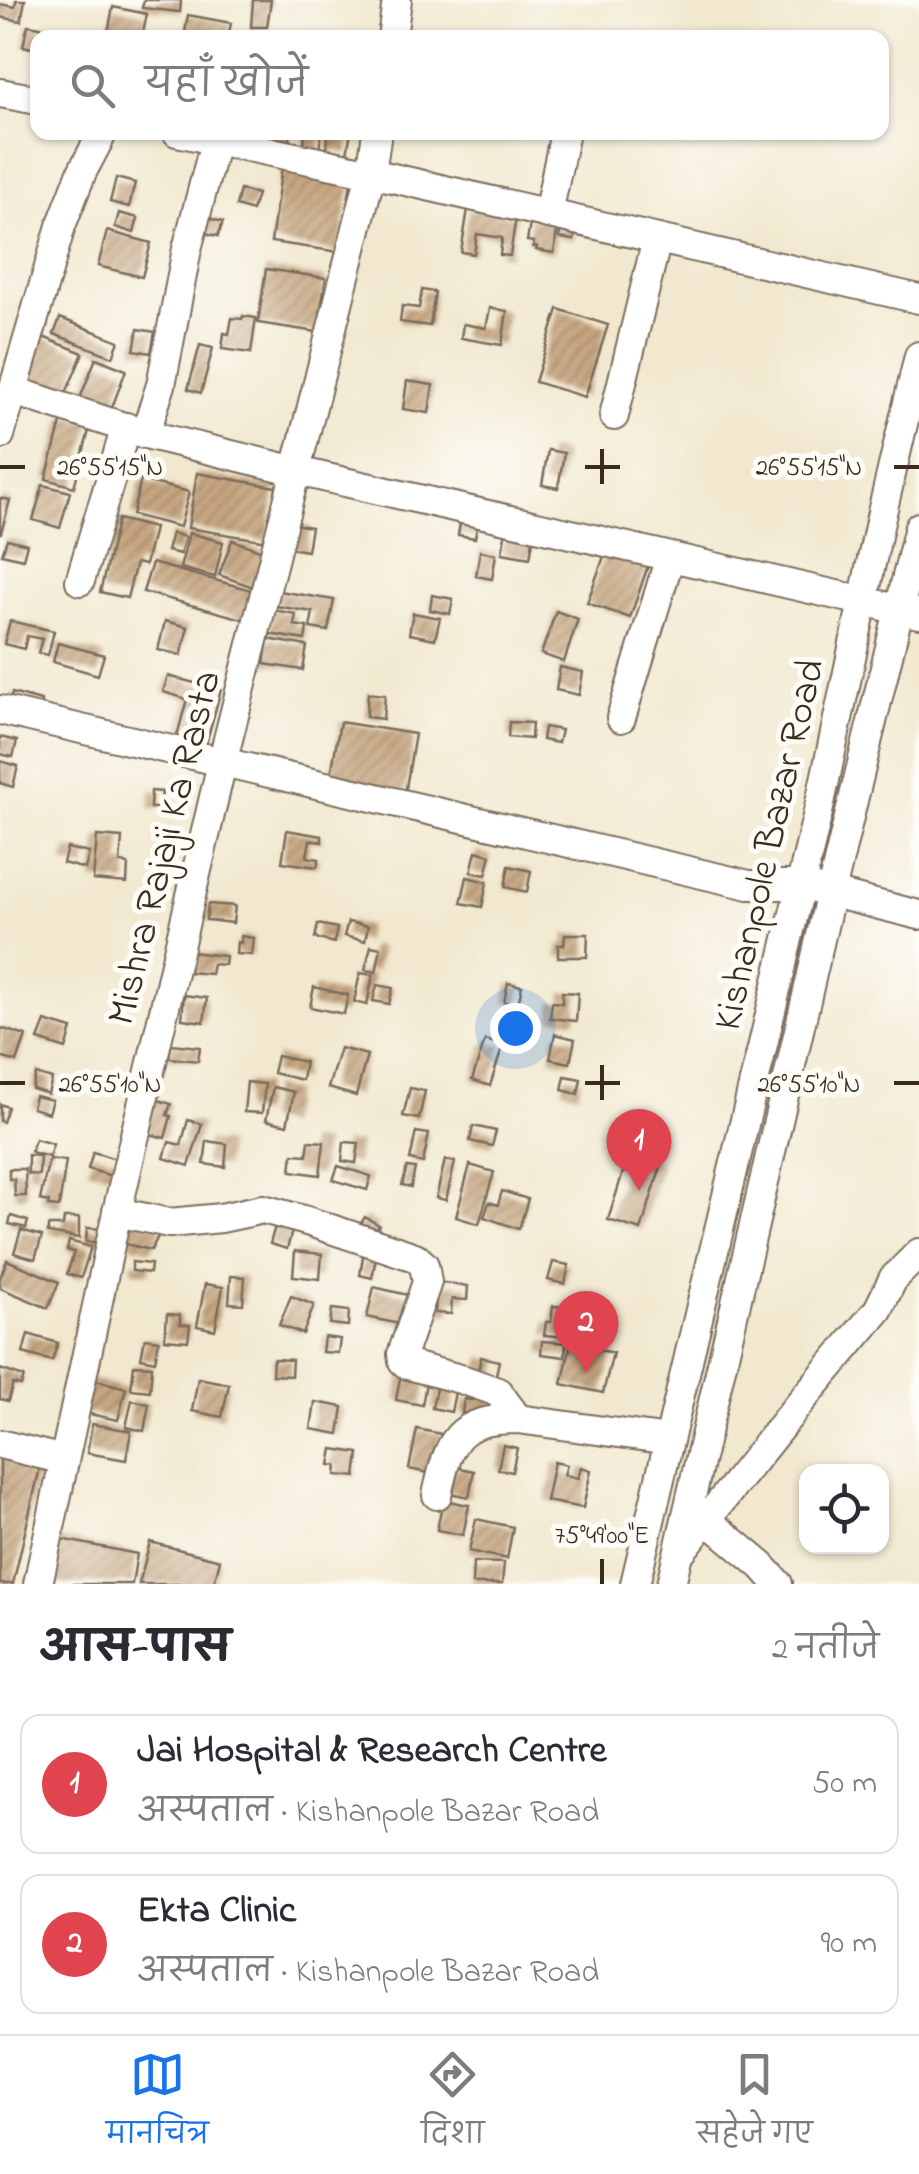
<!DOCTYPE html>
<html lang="hi">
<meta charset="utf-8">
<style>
:root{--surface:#fff;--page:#f7f7f7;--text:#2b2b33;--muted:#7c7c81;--line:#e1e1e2;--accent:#1a73e8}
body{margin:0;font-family:"Indie Flower","Playpen Sans Deva",sans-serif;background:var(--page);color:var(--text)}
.controls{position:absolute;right:30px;bottom:30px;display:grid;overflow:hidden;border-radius:20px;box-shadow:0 2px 8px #0004}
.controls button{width:90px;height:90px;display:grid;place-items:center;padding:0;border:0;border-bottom:2px solid var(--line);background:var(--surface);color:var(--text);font:50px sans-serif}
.you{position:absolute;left:515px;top:1028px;width:35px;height:35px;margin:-25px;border:8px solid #fff;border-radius:50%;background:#1a73e8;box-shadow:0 0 0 15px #1a73e833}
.badge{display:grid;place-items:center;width:65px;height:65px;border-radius:50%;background:var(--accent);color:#fff;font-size:32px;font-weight:700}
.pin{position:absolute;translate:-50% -82px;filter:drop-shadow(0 2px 5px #0008)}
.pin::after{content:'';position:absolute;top:52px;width:35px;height:30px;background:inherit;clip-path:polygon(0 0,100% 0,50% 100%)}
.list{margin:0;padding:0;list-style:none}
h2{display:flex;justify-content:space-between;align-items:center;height:130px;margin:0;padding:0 40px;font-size:42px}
h2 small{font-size:32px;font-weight:400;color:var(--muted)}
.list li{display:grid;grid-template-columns:65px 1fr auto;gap:30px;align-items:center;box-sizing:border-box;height:140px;margin:0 20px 20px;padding:0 20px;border:2px solid var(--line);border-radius:20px}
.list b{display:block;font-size:38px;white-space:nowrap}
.list p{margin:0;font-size:32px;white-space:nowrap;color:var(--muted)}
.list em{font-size:32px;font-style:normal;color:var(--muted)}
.icon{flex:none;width:55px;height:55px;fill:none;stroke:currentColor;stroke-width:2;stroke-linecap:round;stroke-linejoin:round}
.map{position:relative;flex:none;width:919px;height:1584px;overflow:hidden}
.search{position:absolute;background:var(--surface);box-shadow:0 2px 8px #0004;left:30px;right:30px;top:30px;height:110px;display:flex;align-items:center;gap:25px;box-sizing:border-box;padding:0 35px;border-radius:20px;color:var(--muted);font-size:38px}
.sheet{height:450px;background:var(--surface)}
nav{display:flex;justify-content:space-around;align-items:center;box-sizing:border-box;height:140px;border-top:2px solid var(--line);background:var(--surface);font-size:28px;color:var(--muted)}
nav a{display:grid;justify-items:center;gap:5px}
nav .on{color:var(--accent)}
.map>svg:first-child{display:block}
.building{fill:url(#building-hatch)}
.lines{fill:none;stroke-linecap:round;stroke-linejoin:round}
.minor-casing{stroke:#7b6c5c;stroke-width:32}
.minor{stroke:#fff;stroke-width:28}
.ticks{fill:none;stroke:#3b2a1e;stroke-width:4}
.labels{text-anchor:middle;stroke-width:10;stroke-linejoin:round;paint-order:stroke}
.street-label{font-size:40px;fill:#3b2a1e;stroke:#fdfcf7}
.ticks-label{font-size:25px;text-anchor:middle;fill:#3b2a1e;stroke:#fdfcf7;stroke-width:10;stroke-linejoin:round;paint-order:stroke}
</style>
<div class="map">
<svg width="919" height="1584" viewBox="0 0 919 1584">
<defs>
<pattern id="building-hatch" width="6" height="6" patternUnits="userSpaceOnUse" patternTransform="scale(2.5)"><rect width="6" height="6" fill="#c7a782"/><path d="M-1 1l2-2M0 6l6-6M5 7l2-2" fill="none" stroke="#a3886a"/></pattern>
</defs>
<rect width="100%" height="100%" fill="#fdfcf7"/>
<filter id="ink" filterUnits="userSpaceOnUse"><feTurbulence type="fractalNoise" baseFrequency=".01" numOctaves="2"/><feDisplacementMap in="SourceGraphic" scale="20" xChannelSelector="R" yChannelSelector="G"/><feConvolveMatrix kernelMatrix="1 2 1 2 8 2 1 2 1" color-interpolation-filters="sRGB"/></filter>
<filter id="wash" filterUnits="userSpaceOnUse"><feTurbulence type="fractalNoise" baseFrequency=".0048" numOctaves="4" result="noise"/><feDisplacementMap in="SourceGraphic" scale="40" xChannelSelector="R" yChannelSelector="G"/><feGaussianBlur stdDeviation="2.25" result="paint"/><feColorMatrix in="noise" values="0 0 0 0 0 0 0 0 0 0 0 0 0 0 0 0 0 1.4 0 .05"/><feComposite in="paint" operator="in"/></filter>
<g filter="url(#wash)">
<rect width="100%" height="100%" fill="#f1e8cf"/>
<g id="blocks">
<g class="building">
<polygon points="16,0 25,0 21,21 0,17 0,4 15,7"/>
<polygon points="144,0 181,0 180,12 142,8"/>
<polygon points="253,0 271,0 267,27 251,27"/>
<polygon points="113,7 147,14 142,38 107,38"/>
<polygon points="188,15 231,23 228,38 184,38"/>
<polygon points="28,25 41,27 36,49 23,46"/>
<polygon points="276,132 291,132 289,144 275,143"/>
<polygon points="321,132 319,153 303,152 305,133"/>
<polygon points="328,132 351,132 347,153 327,149"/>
<polygon points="282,166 352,176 340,252 271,242"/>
<polygon points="116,178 135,183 129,207 110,202"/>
<polygon points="240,190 257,194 252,211 236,206"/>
<polygon points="468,209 516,217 510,256 500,255 502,238 477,234 474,254 461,252"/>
<polygon points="119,213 138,218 134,233 115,227"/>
<polygon points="209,218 223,222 218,236 205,233"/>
<polygon points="531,218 558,223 554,253 536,250 537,247 533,247 534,242 527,241"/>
<polygon points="562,223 576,226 574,240 559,238"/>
<polygon points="107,231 151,243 142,277 98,266"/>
<polygon points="266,269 326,278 317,332 258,323"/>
<polygon points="422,290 435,292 430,326 400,322 402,306 419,308"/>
<polygon points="490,308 507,311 502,345 461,338 463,324 486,328"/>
<polygon points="558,309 608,325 585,397 535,382"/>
<polygon points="243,316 256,318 251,353 222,349 224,333 229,334 232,318 242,319"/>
<polygon points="60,318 119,341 113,357 54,334"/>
<polygon points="138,329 155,332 151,353 134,350"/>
<polygon points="43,337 83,353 64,398 24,381"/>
<polygon points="200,345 213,348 201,393 188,389"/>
<polygon points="96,358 126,370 110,413 79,401"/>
<polygon points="407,381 433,385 429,413 403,409"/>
<polygon points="63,415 91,423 74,487 46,479"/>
<polygon points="548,450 564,453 558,488 542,485"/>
<polygon points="197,473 276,487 267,541 188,528"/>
<polygon points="141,480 189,492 180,527 132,515"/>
<polygon points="43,485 70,492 60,528 33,520"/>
<polygon points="0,498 10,500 1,533 0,533"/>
<polygon points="461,518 478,521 475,538 458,535"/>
<polygon points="118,519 154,528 145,565 136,563 127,598 100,592"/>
<polygon points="288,523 311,527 307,551 284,547"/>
<polygon points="507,523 535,528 530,558 502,553"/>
<polygon points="172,533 185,537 180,554 167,551"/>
<polygon points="189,533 223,542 215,577 180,568"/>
<polygon points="7,539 27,544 23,559 2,554"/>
<polygon points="232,540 268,553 256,588 219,575"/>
<polygon points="607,548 649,563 630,618 587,603"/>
<polygon points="480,551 496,554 492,579 476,576"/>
<polygon points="152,563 255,591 246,620 143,592"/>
<polygon points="279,591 334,600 328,631 310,628 313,612 276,606"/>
<polygon points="432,595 453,599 450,614 430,610"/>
<polygon points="273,610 296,614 294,625 307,627 305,640 269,634"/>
<polygon points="556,611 578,619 564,662 541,654"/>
<polygon points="413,613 440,618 435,639 409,634"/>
<polygon points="10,621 54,631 48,655 38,653 42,639 27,636 24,649 4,644"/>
<polygon points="165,621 188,627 181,655 158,650"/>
<polygon points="268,639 307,646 303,670 264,664"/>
<polygon points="58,643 104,655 98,675 53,662"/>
<polygon points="560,667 583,672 579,695 556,690"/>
<polygon points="168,676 221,690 206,744 177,736 187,699 163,692"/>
<polygon points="12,693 41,701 38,713 9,705"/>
<polygon points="368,693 385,695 383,719 366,717"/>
<polygon points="340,722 415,734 405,794 330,781"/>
<polygon points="509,722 532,723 531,739 508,737"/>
<polygon points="544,727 561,730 558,743 542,740"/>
<polygon points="0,737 17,741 13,757 0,754"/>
<polygon points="0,761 18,766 13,787 0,783"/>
<polygon points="151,791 162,792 160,808 150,808"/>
<polygon points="287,830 322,836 322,842 310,840 307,857 319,859 317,867 282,862"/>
<polygon points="97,836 122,838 120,863 128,864 127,883 93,880"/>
<polygon points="67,848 89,853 85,869 63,863"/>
<polygon points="476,851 491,855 486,875 471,872"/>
<polygon points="509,866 531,871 527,892 505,887"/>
<polygon points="467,877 487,882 482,907 461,903"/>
<polygon points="208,904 235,906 233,923 206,920"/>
<polygon points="348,922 368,926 365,941 344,936"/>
<polygon points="318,924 337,928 334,943 315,938"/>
<polygon points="565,934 588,934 587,957 558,957 558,945 564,945"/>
<polygon points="241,936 254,938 252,955 236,954 237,942 241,943"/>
<polygon points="371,946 381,948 376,972 365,970"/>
<polygon points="191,952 226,956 225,965 213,964 211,974 189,972"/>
<polygon points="360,973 373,975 367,1005 354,1002"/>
<polygon points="508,983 522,986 518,1005 504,1002"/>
<polygon points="377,985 393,988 389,1004 373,1001"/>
<polygon points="314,987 348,995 344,1014 310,1007"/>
<polygon points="562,992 578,993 576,1021 550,1018 552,1002 562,1003"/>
<polygon points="184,995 207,998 204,1022 182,1019"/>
<polygon points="45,1021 72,1029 66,1049 38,1040"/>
<polygon points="1,1028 26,1036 17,1062 0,1057"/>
<polygon points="555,1034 575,1039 570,1063 550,1059"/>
<polygon points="485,1040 503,1045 490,1086 472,1080"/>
<polygon points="171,1044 200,1047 198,1061 169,1058"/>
<polygon points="340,1048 367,1055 356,1096 328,1088"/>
<polygon points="277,1056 305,1062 302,1080 273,1073"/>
<polygon points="36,1074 52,1079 48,1094 32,1089"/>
<polygon points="565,1076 581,1079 578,1094 562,1090"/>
<polygon points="247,1082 265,1084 262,1113 244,1112"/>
<polygon points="273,1087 294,1092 287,1125 266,1120"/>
<polygon points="410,1088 425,1091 419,1119 403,1116"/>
<polygon points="35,1096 52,1100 48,1113 32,1108"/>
<polygon points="152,1098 171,1104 167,1115 171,1116 165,1138 142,1132"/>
<polygon points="0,1104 8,1107 3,1122 0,1121"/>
<polygon points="188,1120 202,1124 189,1166 164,1158 169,1142 181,1145"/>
<polygon points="473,1126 496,1131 492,1146 470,1141"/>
<polygon points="416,1132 429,1134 423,1163 410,1160"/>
<polygon points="35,1139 53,1144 49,1157 31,1152"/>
<polygon points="207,1141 227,1144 225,1167 204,1164"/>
<polygon points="309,1141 324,1142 320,1175 291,1171 293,1154 307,1155"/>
<polygon points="344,1142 359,1143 356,1163 342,1161"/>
<polygon points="93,1152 126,1162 121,1179 88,1169"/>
<polygon points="629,1153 662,1163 641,1230 608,1220"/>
<polygon points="28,1155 40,1156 39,1175 28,1174"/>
<polygon points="49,1159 66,1161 59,1207 48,1206 49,1202 40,1200"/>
<polygon points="445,1160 455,1162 446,1200 436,1198"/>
<polygon points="470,1165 494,1172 479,1224 456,1217"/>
<polygon points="338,1166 371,1176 367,1190 333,1180"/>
<polygon points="407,1167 415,1168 411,1187 402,1185"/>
<polygon points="9,1169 25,1169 26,1196 15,1196 14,1179 9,1179"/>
<polygon points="502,1191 528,1199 519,1229 484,1217 489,1202 498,1205"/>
<polygon points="11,1216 28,1221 26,1228 9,1224"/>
<polygon points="365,1217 379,1225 369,1241 355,1233"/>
<polygon points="64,1218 79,1218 79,1238 48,1233 48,1226 63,1226"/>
<polygon points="123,1219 163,1227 151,1250 117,1242"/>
<polygon points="275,1226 292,1231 287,1249 270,1244"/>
<polygon points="87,1228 108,1229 108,1242 86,1242"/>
<polygon points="21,1230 42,1236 35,1259 14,1253"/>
<polygon points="69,1241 91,1247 81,1278 67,1274 74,1252 67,1250"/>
<polygon points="364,1250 377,1252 372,1278 360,1275"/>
<polygon points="295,1251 322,1254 320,1279 293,1276"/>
<polygon points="7,1260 59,1282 48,1308 0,1288 0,1278"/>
<polygon points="132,1262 151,1264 150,1273 132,1271"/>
<polygon points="553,1262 569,1265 565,1284 548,1280"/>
<polygon points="231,1276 245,1277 243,1304 229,1303"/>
<polygon points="437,1282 468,1286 467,1300 452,1299 451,1314 435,1313"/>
<polygon points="205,1284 223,1287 215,1330 197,1326"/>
<polygon points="374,1287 416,1297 409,1326 367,1317"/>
<polygon points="291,1296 314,1305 303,1334 279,1325"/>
<polygon points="553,1306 570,1307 568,1337 544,1335 546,1322 551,1322"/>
<polygon points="332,1309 349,1311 348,1326 330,1324"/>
<polygon points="167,1314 180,1315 180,1324 190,1325 188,1341 165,1339"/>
<polygon points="28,1334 58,1343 52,1361 23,1353"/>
<polygon points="324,1337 340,1339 338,1353 322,1352"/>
<polygon points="145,1338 159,1340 155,1361 141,1358"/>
<polygon points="542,1341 566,1343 565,1357 541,1354"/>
<polygon points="571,1343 613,1353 603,1393 562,1384"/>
<polygon points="481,1357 499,1361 494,1384 476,1380"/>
<polygon points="273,1359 292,1360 291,1376 272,1375"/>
<polygon points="134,1365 152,1366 150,1391 131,1389"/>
<polygon points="0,1369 24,1377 21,1386 13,1384 8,1401 0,1399"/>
<polygon points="401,1373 427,1378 422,1405 396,1400"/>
<polygon points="88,1378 126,1388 118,1420 80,1412"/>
<polygon points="198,1378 229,1384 222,1417 192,1411"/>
<polygon points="438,1379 457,1382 451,1412 432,1408"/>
<polygon points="474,1389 496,1392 492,1417 462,1413 464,1399 473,1400"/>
<polygon points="132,1400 149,1404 144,1431 126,1427"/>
<polygon points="315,1402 343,1407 339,1434 311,1429"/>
<polygon points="92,1424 131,1431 126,1460 87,1453"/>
<polygon points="417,1429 441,1434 433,1474 409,1469"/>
<polygon points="503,1445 517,1448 512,1472 498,1469"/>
<polygon points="333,1449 359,1453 356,1477 336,1475 337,1466 330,1465"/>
<polygon points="0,1454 41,1463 13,1584 0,1584"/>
<polygon points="554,1462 567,1465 564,1475 578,1478 581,1467 591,1470 583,1508 546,1501"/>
<polygon points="450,1466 474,1471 469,1497 445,1492"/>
<polygon points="443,1500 469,1505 463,1535 437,1530"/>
<polygon points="476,1519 513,1527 507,1559 469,1551"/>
<polygon points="56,1538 137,1554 132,1584 46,1584"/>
<polygon points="150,1542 220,1560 214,1584 139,1584"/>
<polygon points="473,1562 504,1563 502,1584 472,1584"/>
</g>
</g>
</g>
<g filter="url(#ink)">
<use href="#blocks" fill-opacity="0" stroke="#7b6c5c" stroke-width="2.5"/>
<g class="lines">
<g class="minor-casing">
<g id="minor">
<polyline points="392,38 397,0"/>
<polyline points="0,93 38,100"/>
<polyline points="177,132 371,173 919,299"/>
<polyline points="548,214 565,132"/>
<polyline points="14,391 145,434 297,471 919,614"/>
<polyline points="614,416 657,239"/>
<polyline points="145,434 161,385 187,249 215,142"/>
<polyline points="0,435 61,226 82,172 103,132"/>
<polyline points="80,581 126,427"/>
<polyline points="0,710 749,885 800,885 919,915"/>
<polyline points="621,718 670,557"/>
<polyline points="117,1212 169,1223 221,1218 263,1209 307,1221 415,1257 424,1265 427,1282 402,1354 403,1361 408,1365 464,1380 498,1392 518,1419"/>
<polyline points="0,1444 64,1460"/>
<path d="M437,1495C449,1441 455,1419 518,1419L669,1440"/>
<polyline points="706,1519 762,1566 778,1584"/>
<polyline points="683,1549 798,1405 878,1310 893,1279 919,1253"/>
<polyline points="38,1584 117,1212 222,763 371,173 377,132"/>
<polyline points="635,1584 819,808 881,517 919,356"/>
<polyline points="671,1584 831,892 919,527"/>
</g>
</g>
<use href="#minor" class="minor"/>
</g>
</g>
<path class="ticks" d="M602,449V484M0,467H25M585,467H620M894,467H919M602,1065V1100M0,1083H25M585,1083H620M894,1083H919M602,1559V1584"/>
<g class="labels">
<g class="street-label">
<text transform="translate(767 844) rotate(-77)" y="14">Kishanpole Bazar Road</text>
<text transform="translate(162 847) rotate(-76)" y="14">Mishra Rajaji Ka Rasta</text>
</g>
</g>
<g class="ticks-label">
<text x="110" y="475">26°55'15"N</text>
<text x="809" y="475">26°55'15"N</text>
<text x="110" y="1092">26°55'10"N</text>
<text x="809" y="1092">26°55'10"N</text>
<text x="602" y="1543">75°49'00"E</text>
</g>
</svg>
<div class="controls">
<button><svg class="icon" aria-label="locate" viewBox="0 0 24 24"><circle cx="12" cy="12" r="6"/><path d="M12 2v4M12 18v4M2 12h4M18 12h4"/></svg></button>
</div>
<div class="you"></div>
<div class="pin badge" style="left:639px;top:1191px;background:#e0444e">1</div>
<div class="pin badge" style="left:586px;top:1373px;background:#e0444e">2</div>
<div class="search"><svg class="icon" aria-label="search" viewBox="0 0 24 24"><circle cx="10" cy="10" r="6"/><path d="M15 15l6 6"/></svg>यहाँ खोजें</div>
</div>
<section class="sheet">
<h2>आस-पास<small>2 नतीजे</small></h2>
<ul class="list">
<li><span class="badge" style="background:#e0444e">1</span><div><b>Jai Hospital &amp; Research Centre</b><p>अस्पताल · Kishanpole Bazar Road</p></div><em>50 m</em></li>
<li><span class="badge" style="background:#e0444e">2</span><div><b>Ekta Clinic</b><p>अस्पताल · Kishanpole Bazar Road</p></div><em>90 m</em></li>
</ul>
</section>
<nav>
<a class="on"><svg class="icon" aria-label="map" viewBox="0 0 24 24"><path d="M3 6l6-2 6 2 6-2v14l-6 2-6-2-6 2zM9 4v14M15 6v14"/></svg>मानचित्र</a>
<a><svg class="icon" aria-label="directions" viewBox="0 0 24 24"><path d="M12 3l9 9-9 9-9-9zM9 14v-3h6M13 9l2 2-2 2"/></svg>दिशा</a>
<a><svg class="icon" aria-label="saved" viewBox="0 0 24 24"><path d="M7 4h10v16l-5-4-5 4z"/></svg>सहेजे गए</a>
</nav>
